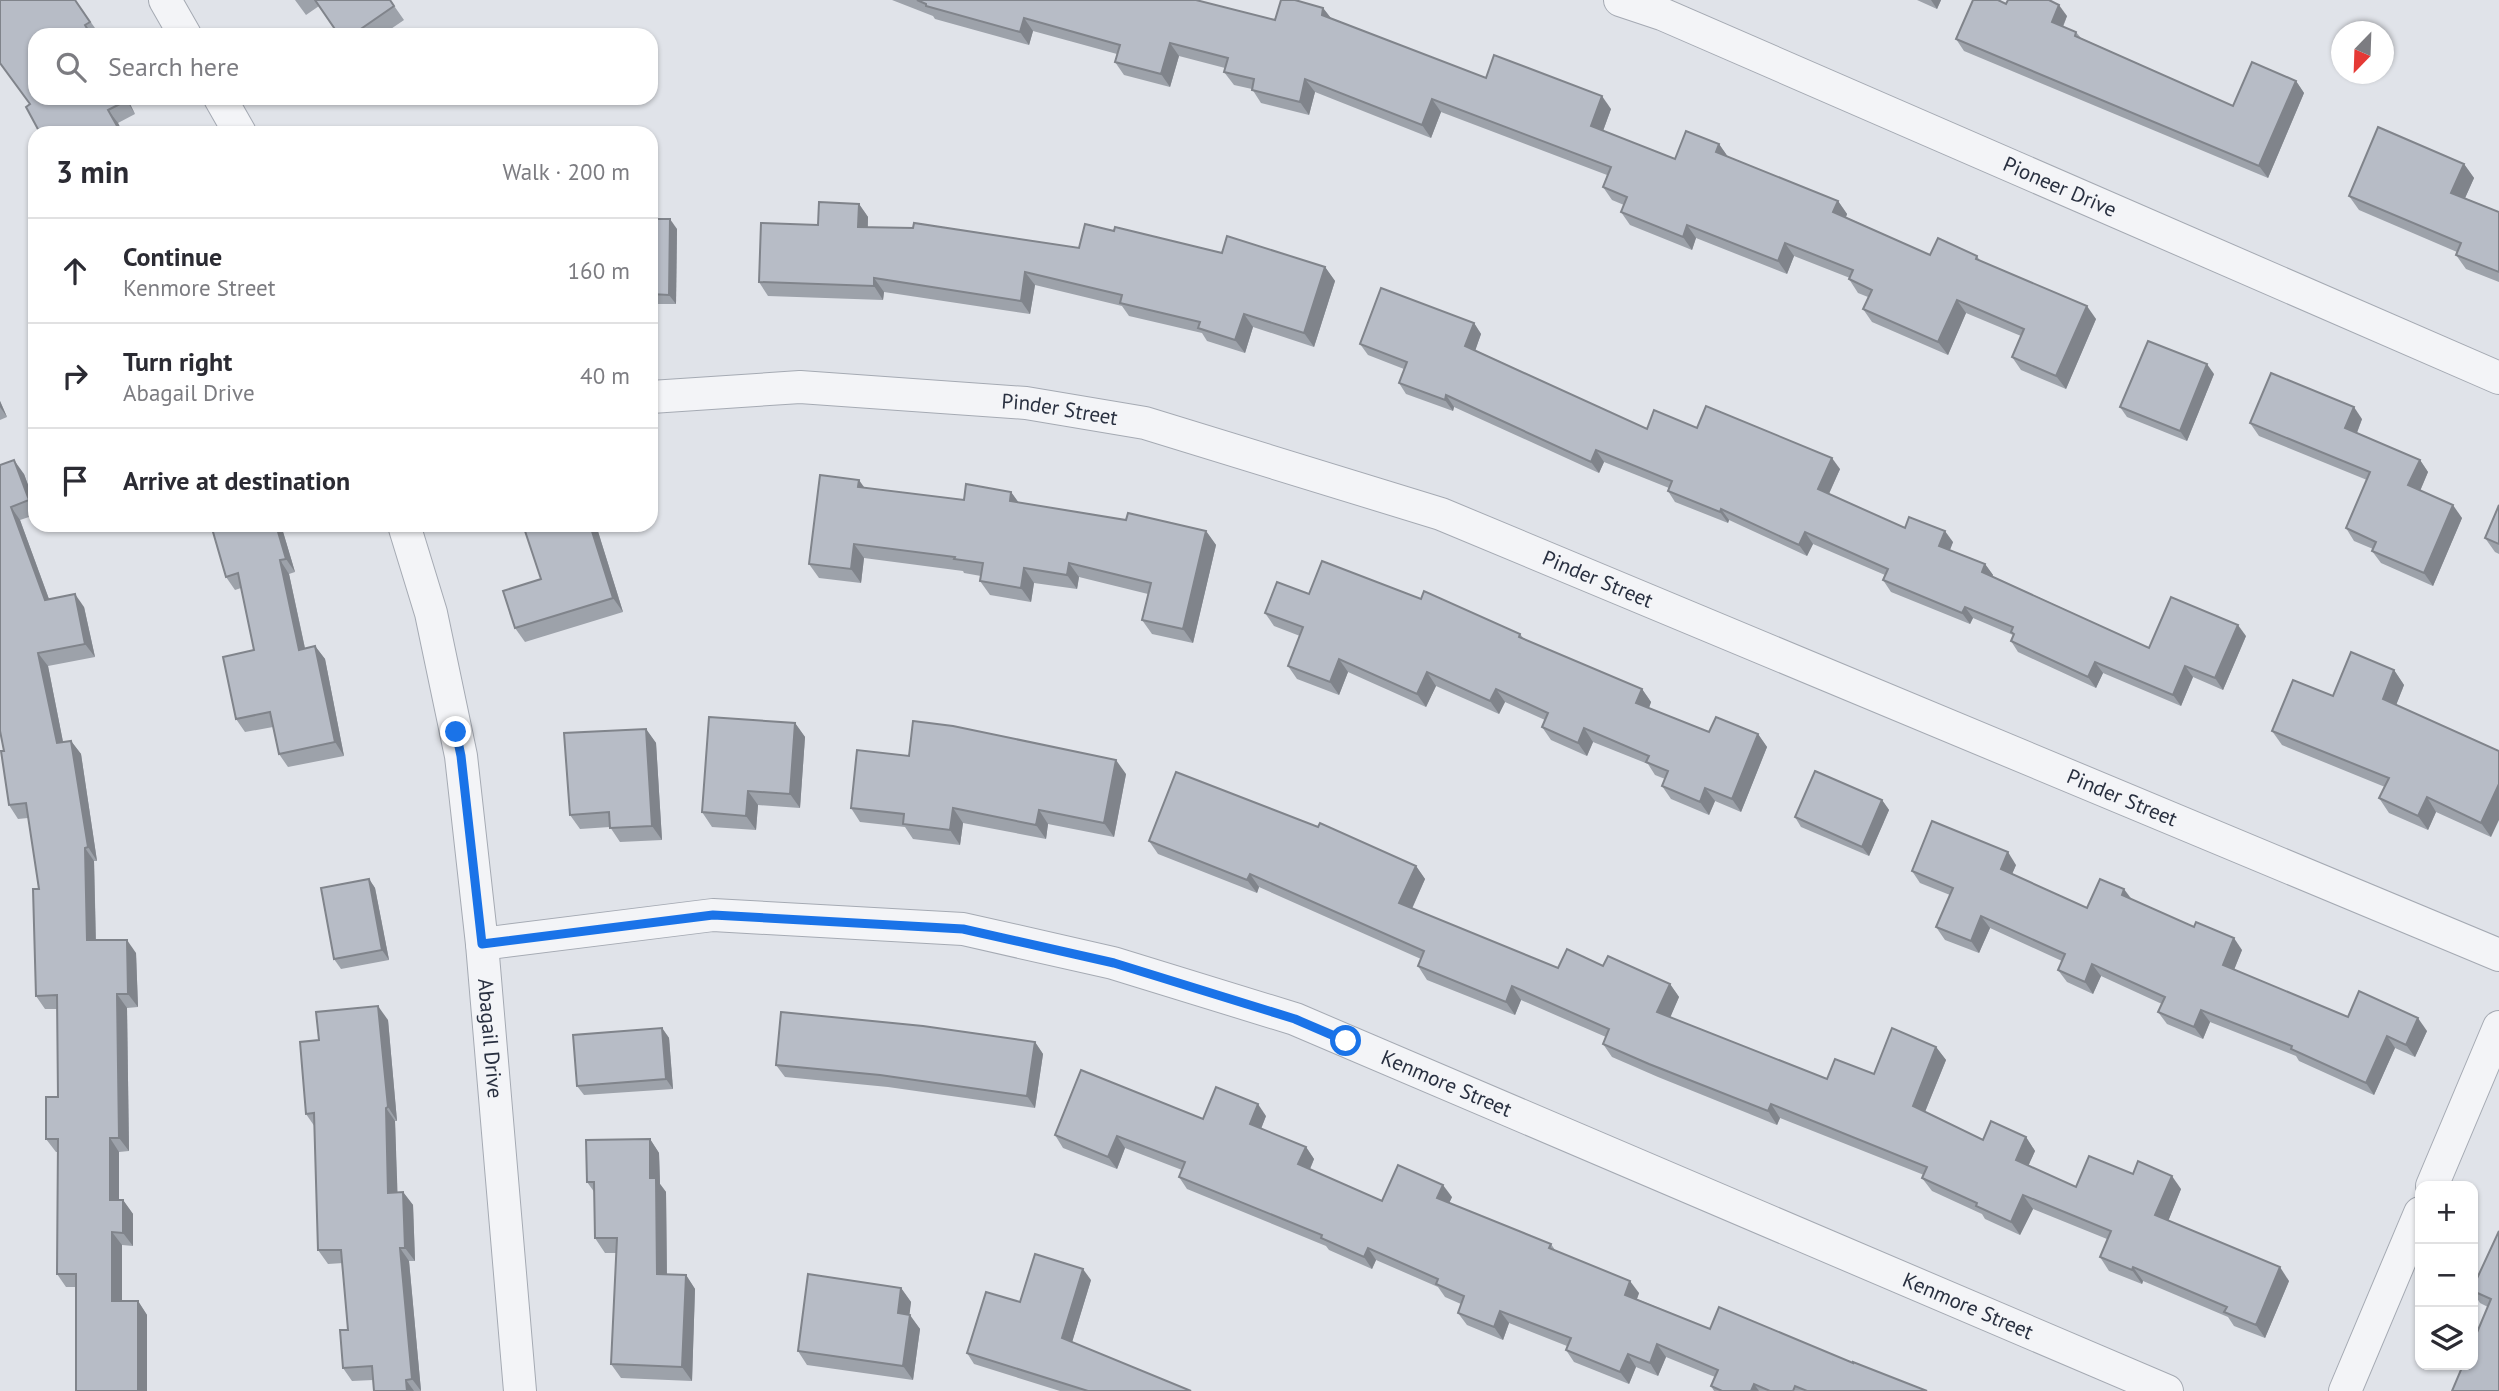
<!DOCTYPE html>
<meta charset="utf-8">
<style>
:root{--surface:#fff;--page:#f2f2f3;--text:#2b2b33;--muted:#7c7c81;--line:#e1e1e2}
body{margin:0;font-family:"PT Sans",sans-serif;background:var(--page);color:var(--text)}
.controls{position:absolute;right:21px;bottom:21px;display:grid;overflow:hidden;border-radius:14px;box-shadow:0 2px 5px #0004}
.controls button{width:63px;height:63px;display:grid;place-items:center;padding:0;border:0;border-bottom:2px solid var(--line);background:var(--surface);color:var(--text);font:35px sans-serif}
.compass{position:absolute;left:2331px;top:21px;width:63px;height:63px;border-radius:50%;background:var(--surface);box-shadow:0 2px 5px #0004;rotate:203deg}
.stop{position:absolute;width:21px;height:21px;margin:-16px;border:5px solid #1a73e8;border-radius:50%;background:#fff}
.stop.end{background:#1a73e8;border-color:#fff;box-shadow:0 2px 7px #0008}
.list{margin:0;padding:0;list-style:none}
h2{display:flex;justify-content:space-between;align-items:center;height:91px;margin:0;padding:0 28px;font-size:30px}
h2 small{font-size:23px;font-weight:400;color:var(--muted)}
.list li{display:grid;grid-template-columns:46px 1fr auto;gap:21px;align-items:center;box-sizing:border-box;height:105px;padding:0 28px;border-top:2px solid var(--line)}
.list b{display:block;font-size:26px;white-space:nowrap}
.list p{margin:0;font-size:23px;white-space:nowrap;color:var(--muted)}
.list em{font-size:23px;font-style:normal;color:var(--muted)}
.icon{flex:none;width:38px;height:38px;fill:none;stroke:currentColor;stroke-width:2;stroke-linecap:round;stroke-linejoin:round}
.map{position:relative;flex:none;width:2499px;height:1391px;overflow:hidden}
.search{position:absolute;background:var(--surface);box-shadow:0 2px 5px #0004;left:28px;top:28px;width:630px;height:77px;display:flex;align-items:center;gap:18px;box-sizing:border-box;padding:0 24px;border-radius:21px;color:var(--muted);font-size:26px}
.panel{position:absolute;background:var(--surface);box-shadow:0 2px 5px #0004;left:28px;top:126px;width:630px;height:406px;border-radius:21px}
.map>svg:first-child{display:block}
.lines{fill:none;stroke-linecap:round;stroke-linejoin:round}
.minor-casing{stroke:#a5aab3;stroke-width:34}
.minor{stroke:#f3f4f7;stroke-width:32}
.wall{fill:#9da2aa}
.shaded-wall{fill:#80848b}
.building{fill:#b7bcc6;stroke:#80848b;stroke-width:2}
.route{stroke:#1a73e8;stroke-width:9}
.labels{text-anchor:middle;stroke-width:6;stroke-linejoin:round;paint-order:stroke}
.street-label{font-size:21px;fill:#293040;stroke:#f0f2f6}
</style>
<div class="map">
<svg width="2499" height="1391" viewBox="0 0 2499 1391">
<rect width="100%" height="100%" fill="#e0e3e9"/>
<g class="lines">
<g class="minor-casing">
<g id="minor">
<polyline points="165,0 185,35"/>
<path id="s1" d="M1620,0L1662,14L2499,378"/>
<polyline points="220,98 240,133"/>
<path id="s2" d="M651,397L800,387L1026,403L1145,423L1441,514L2499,955"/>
<path id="s3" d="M404,525L431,613L461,756L482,944L520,1391"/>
<path id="s4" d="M482,944L713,915L963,929L1113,963L1295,1019L2167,1391"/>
<polyline points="2432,1186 2499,1027"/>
<polyline points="2345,1391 2420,1213"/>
</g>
</g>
<use href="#minor" class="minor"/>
</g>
<g class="wall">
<polygon points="0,0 75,0 100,35 35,35 35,98 127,98 135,114 118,123 123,133 40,133 26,107 30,104 0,63"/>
<polygon points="295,0 390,0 404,20 382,35 339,35 319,6 306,15"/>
<polygon points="892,0 1196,0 1275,20 1323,8 1331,18 1486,78 1611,109 1603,131 1675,159 1719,144 1728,157 1838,201 1847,214 1846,217 1930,255 1977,256 1980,261 2096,319 2066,389 2021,370 2012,357 2021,336 1966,313 1948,355 1872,322 1863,309 1868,297 1858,293 1849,279 1850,278 1794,256 1787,274 1696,238 1692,250 1630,225 1621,212 1624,205 1612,200 1603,187 1607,175 1441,112 1431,138 1315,92 1309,115 1261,103 1252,89 1234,85 1224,72 1225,68 1179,56 1170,87 1124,75 1115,62 1117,54 1033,31 1029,45 935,19 933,16"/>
<polygon points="1917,0 1941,0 1937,9"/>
<polygon points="2006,4 2067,16 2063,27 2076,32 2081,38 2233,106 2296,81 2304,93 2268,178 1964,51 1956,39"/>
<polygon points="2464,164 2474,178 2465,198 2499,212 2499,282 2466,269 2456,255 2457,252 2359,210 2349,196"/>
<polygon points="859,204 868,217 868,227 1079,248 1114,231 1222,253 1325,267 1335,281 1314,347 1253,327 1245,353 1207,341 1202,333 1129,316 1122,306 1035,285 1030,314 884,292 883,300 768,296 759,282 818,225"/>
<polygon points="651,219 677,229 676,304 651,304"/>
<polygon points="1474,323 1481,334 1475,350 1647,429 1697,428 1840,469 1829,494 1905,528 1953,542 1950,550 1985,564 1993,575 1992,576 2149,648 2246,636 2223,690 2193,677 2181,706 2103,673 2096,688 2018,652 2011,641 2013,635 1973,618 1970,624 1891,592 1883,580 1885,575 1813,544 1807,556 1729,520 1728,523 1675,502 1668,491 1669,488 1604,462 1599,473 1454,407 1453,411 1406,394 1399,383 1404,369 1368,355 1360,344"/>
<polygon points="2214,374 2187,441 2127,417 2120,407"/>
<polygon points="0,401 7,417 0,420"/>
<polygon points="2362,419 2357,433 2420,460 2428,472 2420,491 2462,518 2433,586 2381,563 2372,551 2373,549 2354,541 2346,528 2367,480 2259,436 2250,423"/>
<polygon points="0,465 24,474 35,504 35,515 20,520 49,599 84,607 95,657 48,666 63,742 71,741 81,754 97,861 94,861 96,940 136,953 138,1007 127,1008 129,1151 119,1152 119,1200 123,1200 133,1214 133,1246 122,1245 122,1301 138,1301 147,1315 147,1391 76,1391 76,1287 66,1287 57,1274 57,1152 56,1152 46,1139 58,1097 57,1009 45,1009 36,996 39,889 28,818 18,819 9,805 4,751"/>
<polygon points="864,488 964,500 1011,492 1019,503 1126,520 1206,531 1216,545 1193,643 1152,634 1142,620 1148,594 1079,577 1077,589 1034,583 1031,602 990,595 980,581 981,576 964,573 963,571 864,558 861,583 819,578 809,564"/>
<polygon points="2499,505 2499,554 2495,552 2485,538"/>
<polygon points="211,525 281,525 295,572 289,574 305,648 315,646 325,659 344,756 288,767 279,754 273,727 245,732 236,719 254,650 241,588 235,590 226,577"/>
<polygon points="596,525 623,612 525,642 515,628"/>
<polygon points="1309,594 1421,599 1520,634 1524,639 1642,689 1651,702 1649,708 1709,732 1758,734 1767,747 1741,812 1715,801 1709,815 1671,799 1662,786 1665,779 1655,775 1648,764 1593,742 1587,756 1551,740 1542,727 1545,720 1505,702 1499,714 1436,686 1426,707 1348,672 1339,695 1297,679 1288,666 1300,636 1274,626 1265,613"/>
<polygon points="2394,670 2404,685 2396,705 2499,751 2491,837 2436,812 2428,830 2389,813 2379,798 2385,787 2282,745 2272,731 2333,696"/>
<polygon points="795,723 805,737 800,808 758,805 756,830 712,827 702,812"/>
<polygon points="646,729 656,743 662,840 620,842 610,827 580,829 570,815"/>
<polygon points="909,756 1126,774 1114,837 1048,824 1046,839 963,823 960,845 913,839 905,827 860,822 851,808"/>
<polygon points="1882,800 1889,810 1869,856 1801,827 1795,817"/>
<polygon points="1149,841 1416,866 1425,879 1412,909 1558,968 1603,966 1670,984 1679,997 1670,1017 1827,1079 1874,1074 1936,1047 1946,1060 1925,1112 1983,1140 2026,1137 2035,1151 2028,1166 2076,1187 2133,1174 2181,1189 2168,1221 2289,1281 2265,1338 2234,1326 2228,1317 2143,1281 2142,1284 2109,1271 2100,1257 2107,1239 2033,1209 2020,1235 1985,1219 1982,1214 1932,1191 1922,1178 1924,1175 1780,1118 1777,1125 1658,1077 1612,1057 1603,1044 1606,1037 1521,1000 1515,1015 1427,980 1418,966 1421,959 1259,887 1257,893 1158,854"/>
<polygon points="2016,865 2012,874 2087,908 2131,899 2242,950 2234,970 2348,1017 2427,1031 2415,1057 2395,1048 2374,1095 2299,1061 2296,1056 2210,1022 2203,1039 2167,1024 2158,1012 2162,1004 2101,976 2093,994 2067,982 2058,970 2062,961 1990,928 1979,953 1945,940 1936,927 1950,895 1920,883 1912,871"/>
<polygon points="369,879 375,888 389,960 341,969 334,959"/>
<polygon points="388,1020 397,1121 395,1121 397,1192 403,1192 413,1205 415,1261 409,1261 421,1391 374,1391 373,1380 352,1381 343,1368 348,1330 343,1263 328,1264 318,1250 315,1127 306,1114 319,1040"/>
<polygon points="662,1028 669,1038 673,1089 584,1095 577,1086"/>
<polygon points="1035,1042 1043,1054 1035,1108 888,1087 785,1077 776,1065"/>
<polygon points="1266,1116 1261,1129 1306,1147 1314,1159 1310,1169 1382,1201 1452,1197 1449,1203 1551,1244 1555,1250 1639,1293 1637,1299 1710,1329 1853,1363 1927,1391 1714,1391 1711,1386 1715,1377 1666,1357 1658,1376 1636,1367 1629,1384 1574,1362 1566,1350 1567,1346 1509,1323 1503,1340 1467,1325 1458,1313 1461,1304 1445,1297 1438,1287 1376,1260 1372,1269 1329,1250 1326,1246 1187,1189 1179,1177 1182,1170 1125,1148 1117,1169 1063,1148 1055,1135 1203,1119"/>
<polygon points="650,1139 659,1153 660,1184 666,1192 667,1274 686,1275 695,1289 692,1381 621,1378 611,1364 616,1253 605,1253 595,1238 595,1193 587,1182"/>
<polygon points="2493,1246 2499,1391 2488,1307 2480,1303 2473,1292 2473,1287"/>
<polygon points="1091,1280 1072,1342 1191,1391 1060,1391 974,1364 967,1353 1020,1302"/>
<polygon points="901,1288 911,1302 909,1315 920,1329 913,1380 807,1365 798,1351"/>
</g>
<g class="shaded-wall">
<polygon points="1931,0 1941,0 1937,9"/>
<polygon points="2059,5 2067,16 2060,33 2052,22"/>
<polygon points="1323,8 1333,21 1322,15"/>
<polygon points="1024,18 1033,31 1029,45 1020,32"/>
<polygon points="1170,43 1179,56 1170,87 1161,74"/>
<polygon points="1305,79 1315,92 1309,115 1300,102"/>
<polygon points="2296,81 2304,93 2268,178 2259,166"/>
<polygon points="1602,96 1611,109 1600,139 1591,126"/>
<polygon points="125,98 127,98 135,114"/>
<polygon points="1432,99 1441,112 1431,138 1422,125"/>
<polygon points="108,110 118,123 123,133 121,133"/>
<polygon points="1719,144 1728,157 1725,165 1716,152"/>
<polygon points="2464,164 2474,178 2461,207 2451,193"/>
<polygon points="1838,201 1847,214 1843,225 1833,212"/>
<polygon points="859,204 868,217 867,240 858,227"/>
<polygon points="670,219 677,229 676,304 669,295"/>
<polygon points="1687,225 1696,238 1692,250 1683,237"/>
<polygon points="1785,243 1794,256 1787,274 1778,261"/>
<polygon points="1325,267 1335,281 1314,347 1304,333"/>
<polygon points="1025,272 1035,285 1030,314 1021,301"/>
<polygon points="874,278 884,292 883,300 874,286"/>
<polygon points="1957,300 1966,313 1948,355 1938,342"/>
<polygon points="2087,306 2096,319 2066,389 2056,376"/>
<polygon points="1244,314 1253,327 1245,353 1235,340"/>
<polygon points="1474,323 1481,334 1473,357 1465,346"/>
<polygon points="2207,364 2214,374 2187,441 2180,431"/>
<polygon points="1446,395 1454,407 1453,411 1445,400"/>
<polygon points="0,401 7,417 0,407"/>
<polygon points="2354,407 2362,419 2354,440 2345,428"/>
<polygon points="1596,450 1604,462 1599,473 1591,462"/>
<polygon points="1832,458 1840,469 1826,500 1818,489"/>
<polygon points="14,460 24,474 35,504 35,509 29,500"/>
<polygon points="2420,460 2428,472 2417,498 2408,485"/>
<polygon points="859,480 869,494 858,487"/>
<polygon points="1011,492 1021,506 1010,501"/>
<polygon points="2453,505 2462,518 2433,586 2424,573"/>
<polygon points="11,507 20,520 54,613 45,600"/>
<polygon points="1721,509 1729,520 1728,523 1720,512"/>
<polygon points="276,525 281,525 295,572 286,559"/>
<polygon points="590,525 596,525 623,612 613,598"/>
<polygon points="1206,531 1216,545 1193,643 1183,629"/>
<polygon points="1945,531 1953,542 1947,557 1939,546"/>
<polygon points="1805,532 1813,544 1807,556 1799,545"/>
<polygon points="854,544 864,558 861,583 851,569"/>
<polygon points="280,560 289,574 308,663 299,650"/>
<polygon points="1069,563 1079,577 1077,589 1067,575"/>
<polygon points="1985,564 1993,575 1990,583 1982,572"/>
<polygon points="1024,568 1034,583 1031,602 1021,588"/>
<polygon points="75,594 84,607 95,657 85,644"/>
<polygon points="1965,607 1973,618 1970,624 1962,613"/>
<polygon points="2238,625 2246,636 2223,690 2215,678"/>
<polygon points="315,646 325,659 344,756 335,742"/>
<polygon points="38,653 48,666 66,757 57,743"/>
<polygon points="1339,659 1348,672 1339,695 1330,682"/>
<polygon points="2095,662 2103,673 2096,688 2088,677"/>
<polygon points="2185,666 2193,677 2181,706 2173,695"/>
<polygon points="2394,670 2404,685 2393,713 2383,699"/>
<polygon points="1427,672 1436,686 1426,707 1417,694"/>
<polygon points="1496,689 1505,702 1499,714 1490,701"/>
<polygon points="1642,689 1651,702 1646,716 1636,703"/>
<polygon points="795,723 805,737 800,808 790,794"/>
<polygon points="1584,728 1593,742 1587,756 1578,743"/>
<polygon points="646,729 656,743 662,840 652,826"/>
<polygon points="1758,734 1767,747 1741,812 1732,799"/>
<polygon points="71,741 81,754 97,861 88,847"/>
<polygon points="1116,760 1126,774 1114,837 1104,823"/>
<polygon points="2499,784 2499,820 2491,837 2481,823"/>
<polygon points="1705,788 1715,801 1709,815 1700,802"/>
<polygon points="748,791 758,805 756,830 746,816"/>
<polygon points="2427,797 2436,812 2428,830 2418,816"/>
<polygon points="1882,800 1889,810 1869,856 1862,847"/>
<polygon points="953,808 963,823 960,845 950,830"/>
<polygon points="1039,810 1048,824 1046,839 1036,825"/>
<polygon points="85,848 94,861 96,954 87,940"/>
<polygon points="2008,852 2016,865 2009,881 2001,869"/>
<polygon points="1416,866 1425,879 1408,917 1399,903"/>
<polygon points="1250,874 1259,887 1257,893 1247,880"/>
<polygon points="369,879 375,888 389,960 382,950"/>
<polygon points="2124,889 2133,901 2122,895"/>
<polygon points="1981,916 1990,928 1979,953 1971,941"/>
<polygon points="2234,938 2242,950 2231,977 2223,965"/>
<polygon points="127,940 136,953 138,1007 128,994"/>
<polygon points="2092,964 2101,976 2093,994 2085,982"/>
<polygon points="1670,984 1679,997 1667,1025 1657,1012"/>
<polygon points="1512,986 1521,1000 1515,1015 1506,1002"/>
<polygon points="117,994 127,1008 129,1151 119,1138"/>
<polygon points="378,1006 388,1020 397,1121 388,1107"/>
<polygon points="2201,1010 2210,1022 2203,1039 2194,1027"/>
<polygon points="2418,1018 2427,1031 2415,1057 2406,1045"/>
<polygon points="662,1028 669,1038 673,1089 666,1079"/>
<polygon points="2387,1036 2395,1048 2374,1095 2366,1083"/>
<polygon points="1035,1042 1043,1054 1035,1108 1027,1096"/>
<polygon points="1936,1047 1946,1060 1922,1119 1913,1106"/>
<polygon points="1258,1104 1266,1116 1258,1136 1250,1124"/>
<polygon points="1771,1104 1780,1118 1777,1125 1768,1111"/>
<polygon points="386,1108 395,1121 398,1206 388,1193"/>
<polygon points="1117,1136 1125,1148 1117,1169 1108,1157"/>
<polygon points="2026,1137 2035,1151 2025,1173 2016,1160"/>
<polygon points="110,1138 119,1152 119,1213 110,1200"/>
<polygon points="650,1139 659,1153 660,1184 666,1192 667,1288 657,1274 650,1178"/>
<polygon points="1306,1147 1314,1159 1307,1176 1298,1164"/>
<polygon points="2172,1176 2181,1189 2165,1229 2155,1215"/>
<polygon points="1443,1185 1452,1197 1446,1210 1437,1198"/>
<polygon points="403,1192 413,1205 415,1261 405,1248"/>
<polygon points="2023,1195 2033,1209 2020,1235 2011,1222"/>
<polygon points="123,1200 133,1214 133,1246 123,1233"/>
<polygon points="112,1232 122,1245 122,1315 112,1301"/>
<polygon points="400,1248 409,1261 421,1391 412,1379"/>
<polygon points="1368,1248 1376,1260 1372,1269 1364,1257"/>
<polygon points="2133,1267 2143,1281 2142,1284 2132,1270"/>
<polygon points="2280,1267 2289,1281 2265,1338 2256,1325"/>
<polygon points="1083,1269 1091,1280 1070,1349 1062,1338"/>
<polygon points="686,1275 695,1289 692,1381 682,1367"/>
<polygon points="1630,1281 1639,1293 1634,1307 1625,1295"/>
<polygon points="901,1288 911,1302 908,1327 898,1313"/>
<polygon points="138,1301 147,1315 147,1391 138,1391"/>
<polygon points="1500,1311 1509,1323 1503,1340 1494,1327"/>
<polygon points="910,1315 920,1329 913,1380 903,1366"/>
<polygon points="1657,1344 1666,1357 1658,1376 1650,1363"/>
<polygon points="1628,1354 1636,1367 1629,1384 1620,1372"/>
<polygon points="406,1380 414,1391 407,1391"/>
<polygon points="1754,1384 1759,1391 1751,1391"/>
</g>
<g class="building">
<polygon points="0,0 75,0 90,22 85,25 91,35 35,35 35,98 125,98 126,101 108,110 121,133 40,133 26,107 30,104 0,63"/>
<polygon points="315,0 390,0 394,6 352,35 339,35"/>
<polygon points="917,0 1196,0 1275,20 1281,0 1295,0 1323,8 1322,15 1486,78 1494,55 1602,96 1591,126 1675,159 1686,131 1719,144 1716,152 1838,201 1833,212 1930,255 1938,238 1977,256 1976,259 2087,306 2056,376 2012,357 2024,329 1957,300 1938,342 1863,309 1872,290 1849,279 1853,270 1785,243 1778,261 1687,225 1683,237 1621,212 1627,197 1603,187 1611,167 1432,99 1422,125 1305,79 1300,102 1252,90 1254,79 1224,72 1228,58 1170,43 1161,74 1115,62 1120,45 1024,18 1020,32 926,6 926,4"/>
<polygon points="1973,0 1998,0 2006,4 2008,0 2049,0 2059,5 2052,22 2076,32 2075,36 2233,106 2252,62 2296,81 2259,166 1956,39"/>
<polygon points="2378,127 2464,164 2451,193 2499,212 2499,272 2456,255 2461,243 2349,196"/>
<polygon points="819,202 859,204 858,227 913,228 914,223 1079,248 1085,224 1114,231 1115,227 1222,253 1227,236 1325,267 1304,333 1244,314 1235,340 1198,328 1200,322 1120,303 1122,295 1025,272 1021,301 874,278 874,286 759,282 761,223 818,225"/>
<polygon points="651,219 670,219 669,295 651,294"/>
<polygon points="1381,288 1474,323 1465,346 1647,429 1654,410 1697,428 1706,406 1832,458 1818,489 1905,528 1909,517 1945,531 1939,546 1985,564 1982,572 2149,648 2171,597 2238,625 2215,678 2185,666 2173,695 2095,662 2088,677 2011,641 2014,634 2011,632 2013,627 1965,607 1962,613 1883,580 1888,569 1805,532 1799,545 1721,509 1720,512 1668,491 1672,481 1596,450 1591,462 1446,395 1445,400 1399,383 1407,362 1360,344"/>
<polygon points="2148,341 2207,364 2180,431 2120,407"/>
<polygon points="2271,373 2354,407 2345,428 2420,460 2408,485 2453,505 2424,573 2372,551 2376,542 2346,528 2370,472 2250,423"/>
<polygon points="14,460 29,500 11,507 45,600 75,594 85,644 38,653 57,743 71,741 88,847 85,848 87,940 127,940 128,994 117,994 119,1138 110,1138 110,1200 123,1200 123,1233 112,1232 112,1301 138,1301 138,1391 76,1391 76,1274 57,1274 58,1139 46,1139 46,1097 58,1097 57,995 36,996 33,889 39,889 26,803 9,805 1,751 4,751 0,731 0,465"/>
<polygon points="820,475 859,480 858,487 964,500 966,484 1011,492 1010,501 1126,520 1128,513 1206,531 1183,629 1142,620 1151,583 1069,563 1067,575 1024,568 1021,588 980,581 983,563 954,559 955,557 854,544 851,569 809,564"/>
<polygon points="2499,505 2499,544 2485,538"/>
<polygon points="211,525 276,525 286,559 280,560 299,650 315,646 335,742 279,754 270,712 236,719 223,657 254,650 238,573 226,577"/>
<polygon points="523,525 590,525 613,598 515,628 503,591 541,579"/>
<polygon points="1322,561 1421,599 1424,591 1520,634 1519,637 1642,689 1636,703 1709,732 1716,717 1758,734 1732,799 1705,788 1700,802 1662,786 1668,771 1646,762 1649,756 1584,728 1578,743 1542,727 1548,713 1496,689 1490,701 1427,672 1417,694 1339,659 1330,682 1288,666 1303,627 1265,613 1277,582 1309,594"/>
<polygon points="2351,652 2394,670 2383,699 2499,751 2499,784 2481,823 2427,797 2418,816 2379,798 2389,778 2272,731 2293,680 2333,696"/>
<polygon points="709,717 795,723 790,794 748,791 746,816 702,812"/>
<polygon points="913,721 953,726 1116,760 1104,823 1039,810 1036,825 953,808 950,830 903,824 904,814 851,808 857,750 909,756"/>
<polygon points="646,729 652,826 610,828 609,812 570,815 564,733"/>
<polygon points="1815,771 1882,800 1862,847 1795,817"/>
<polygon points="1176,772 1318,827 1320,823 1416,866 1399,903 1558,968 1567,949 1603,966 1608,956 1670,984 1657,1012 1827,1079 1835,1059 1874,1074 1892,1028 1936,1047 1913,1106 1983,1140 1991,1121 2026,1137 2016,1160 2076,1187 2089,1156 2133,1174 2138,1161 2172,1176 2155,1215 2280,1267 2256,1325 2224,1312 2227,1307 2133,1267 2132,1270 2100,1257 2111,1231 2023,1195 2011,1222 1976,1206 1977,1203 1922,1178 1927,1167 1771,1104 1768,1111 1649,1064 1603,1044 1609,1029 1512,986 1506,1002 1418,966 1424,951 1250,874 1247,880 1149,841"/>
<polygon points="1932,821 2008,852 2001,869 2087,908 2100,879 2124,889 2122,895 2194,927 2196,922 2234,938 2223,965 2348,1017 2359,991 2418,1018 2406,1045 2387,1036 2366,1083 2291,1049 2292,1046 2201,1010 2194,1027 2158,1012 2165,997 2092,964 2085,982 2058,970 2065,954 1981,916 1971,941 1936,927 1953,888 1912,871"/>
<polygon points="369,879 382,950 334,959 321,888"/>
<polygon points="378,1006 388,1107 386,1108 388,1193 403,1192 405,1248 400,1248 412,1379 406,1380 407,1391 374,1391 372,1366 343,1368 340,1330 348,1330 341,1250 318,1250 314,1113 306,1114 300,1042 319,1040 316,1012"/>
<polygon points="781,1012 923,1026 1035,1042 1027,1096 880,1075 776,1065"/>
<polygon points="662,1028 666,1079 577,1086 573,1035"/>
<polygon points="1081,1070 1203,1119 1216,1087 1258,1104 1250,1124 1306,1147 1298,1164 1382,1201 1398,1165 1443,1185 1437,1198 1551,1244 1549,1248 1630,1281 1625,1295 1710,1329 1719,1307 1853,1363 1853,1362 1927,1391 1807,1391 1795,1386 1793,1391 1770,1391 1754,1384 1751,1391 1722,1391 1711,1386 1718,1370 1657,1344 1650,1363 1628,1354 1620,1372 1566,1350 1571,1338 1500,1311 1494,1327 1458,1313 1464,1296 1436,1284 1438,1279 1368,1248 1364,1257 1321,1238 1322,1235 1179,1177 1185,1162 1117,1136 1108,1157 1055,1135"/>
<polygon points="650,1139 650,1178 656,1178 657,1274 686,1275 682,1367 611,1364 617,1238 595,1238 594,1182 587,1182 586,1140"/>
<polygon points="2499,1231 2499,1391 2452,1391 2463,1365 2473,1365 2473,1342 2491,1299 2473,1291 2473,1287"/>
<polygon points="1035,1254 1083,1269 1062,1338 1191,1391 1088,1391 967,1353 986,1292 1020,1302"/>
<polygon points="808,1274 901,1288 898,1313 910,1315 903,1366 798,1351"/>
</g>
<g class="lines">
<polyline class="route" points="456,732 461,756 482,944 713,915 963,929 1114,963 1295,1019 1346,1041"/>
</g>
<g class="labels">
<g class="street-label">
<text dy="7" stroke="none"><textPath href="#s1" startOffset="478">Pioneer Drive</textPath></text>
<text dy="7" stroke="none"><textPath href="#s2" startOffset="410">Pinder Street</textPath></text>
<text dy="7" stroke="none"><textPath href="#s2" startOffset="976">Pinder Street</textPath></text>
<text dy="7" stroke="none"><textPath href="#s2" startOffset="1544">Pinder Street</textPath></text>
<text dy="7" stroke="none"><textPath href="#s3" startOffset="522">Abagail Drive</textPath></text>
<text dy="7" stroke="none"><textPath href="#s4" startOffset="992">Kenmore Street</textPath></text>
<text dy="7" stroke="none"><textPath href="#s4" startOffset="1559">Kenmore Street</textPath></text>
</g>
</g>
</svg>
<div class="controls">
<button>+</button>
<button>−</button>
<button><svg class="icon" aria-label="layers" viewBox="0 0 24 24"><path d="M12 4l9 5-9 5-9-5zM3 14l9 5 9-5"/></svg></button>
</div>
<svg class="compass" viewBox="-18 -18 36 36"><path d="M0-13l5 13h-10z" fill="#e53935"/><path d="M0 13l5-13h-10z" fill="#7c7c81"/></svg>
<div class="stop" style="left:1346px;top:1041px"></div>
<div class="stop end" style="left:456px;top:732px"></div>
<div class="search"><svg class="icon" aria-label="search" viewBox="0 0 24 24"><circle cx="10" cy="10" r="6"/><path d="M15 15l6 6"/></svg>Search here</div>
<section class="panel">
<h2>3 min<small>Walk · 200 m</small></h2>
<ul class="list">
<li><svg class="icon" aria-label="ahead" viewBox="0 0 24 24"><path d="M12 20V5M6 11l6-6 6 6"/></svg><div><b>Continue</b><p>Kenmore Street</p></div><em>160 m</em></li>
<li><svg class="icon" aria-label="right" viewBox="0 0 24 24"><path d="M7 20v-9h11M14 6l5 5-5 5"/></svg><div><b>Turn right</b><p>Abagail Drive</p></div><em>40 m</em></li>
<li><svg class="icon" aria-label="arrive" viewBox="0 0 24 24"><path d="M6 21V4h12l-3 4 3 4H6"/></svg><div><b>Arrive at destination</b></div></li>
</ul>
</section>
</div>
